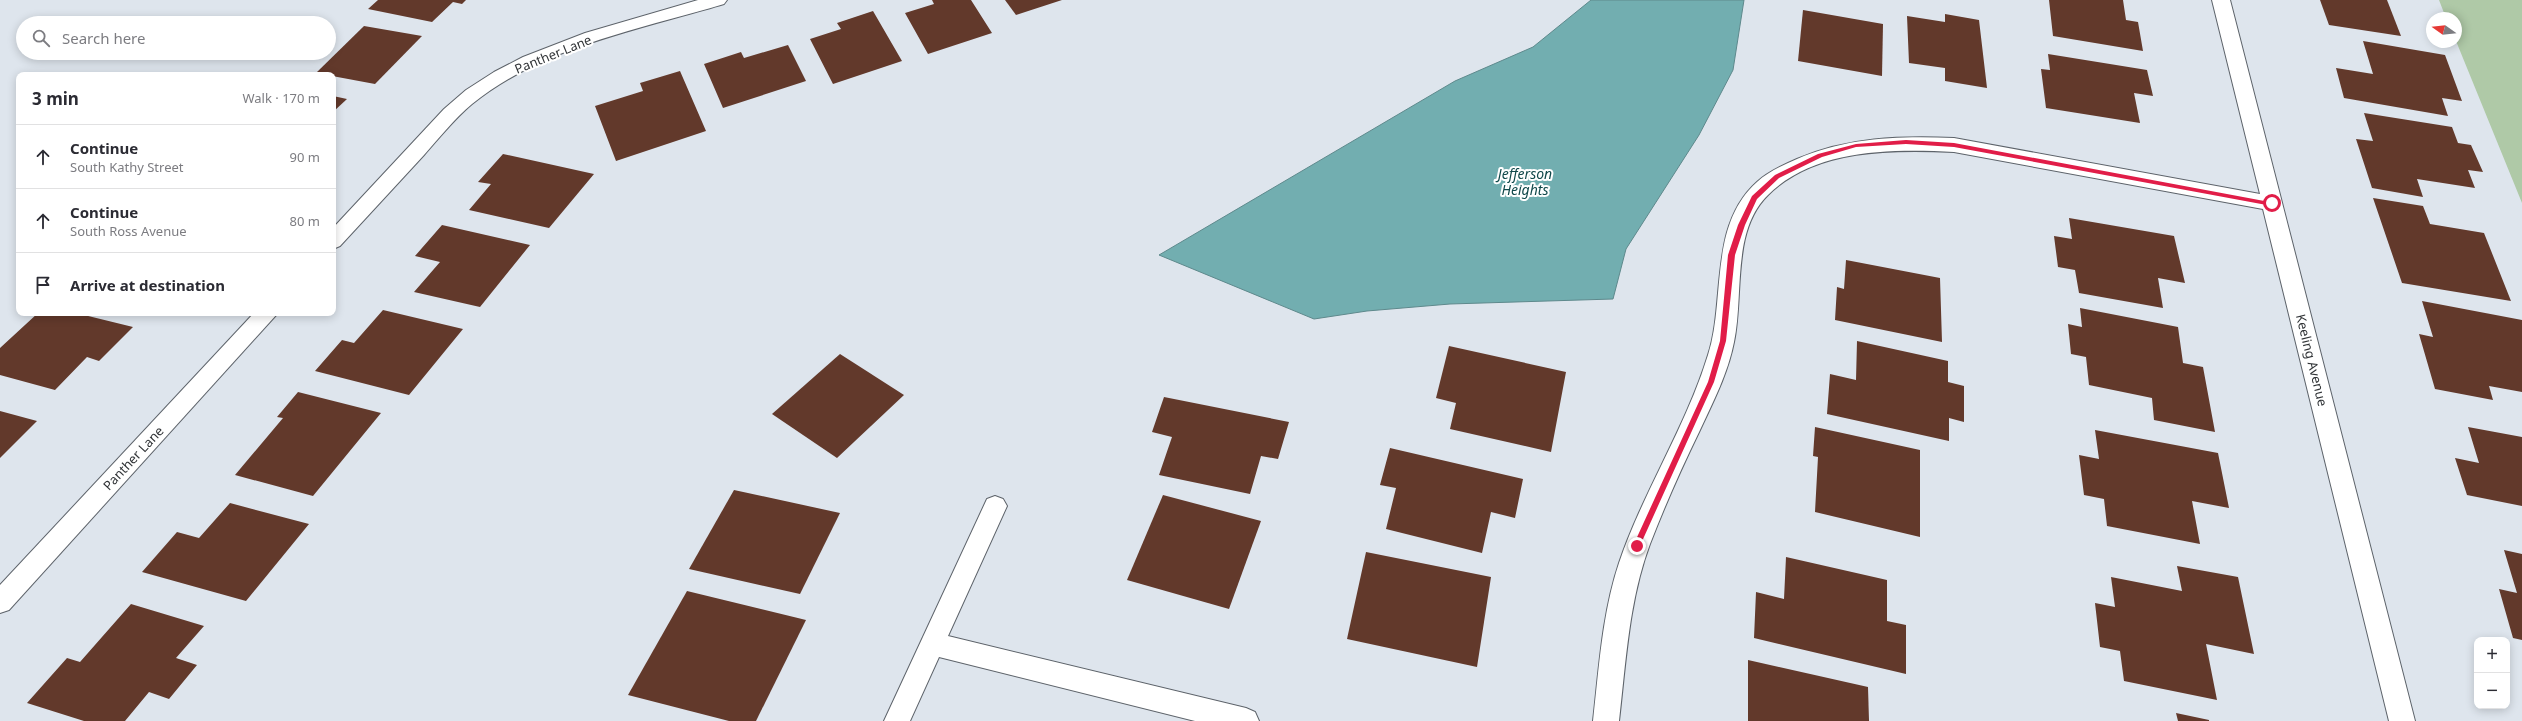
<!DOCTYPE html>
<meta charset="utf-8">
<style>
:root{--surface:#fff;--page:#f2f2f3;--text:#2b2b33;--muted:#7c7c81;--line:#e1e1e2}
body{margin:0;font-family:"Noto Sans",sans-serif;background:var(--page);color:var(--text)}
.controls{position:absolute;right:12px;bottom:12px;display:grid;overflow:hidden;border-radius:8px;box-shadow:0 2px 10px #0003}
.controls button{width:36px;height:36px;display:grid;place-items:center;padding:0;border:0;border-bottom:1px solid var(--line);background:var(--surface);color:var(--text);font:20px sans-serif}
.compass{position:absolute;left:2426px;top:12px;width:36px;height:36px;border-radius:50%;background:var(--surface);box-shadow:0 2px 10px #0003;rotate:285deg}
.stop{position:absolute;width:12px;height:12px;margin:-9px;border:3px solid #e11d48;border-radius:50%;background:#fff}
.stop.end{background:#e11d48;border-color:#fff;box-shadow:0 1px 4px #0008}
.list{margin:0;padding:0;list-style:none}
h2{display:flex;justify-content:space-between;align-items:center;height:52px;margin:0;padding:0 16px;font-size:17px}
h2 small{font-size:13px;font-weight:400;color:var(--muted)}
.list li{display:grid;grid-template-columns:26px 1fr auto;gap:12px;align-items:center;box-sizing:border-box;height:64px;padding:0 16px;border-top:1px solid var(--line)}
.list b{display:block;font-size:15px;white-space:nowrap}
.list p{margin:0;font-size:13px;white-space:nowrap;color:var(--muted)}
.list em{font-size:13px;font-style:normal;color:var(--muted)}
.icon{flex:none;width:22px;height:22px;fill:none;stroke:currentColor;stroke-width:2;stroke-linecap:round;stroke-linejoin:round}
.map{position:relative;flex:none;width:2522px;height:721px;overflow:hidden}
.search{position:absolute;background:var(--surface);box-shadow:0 2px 10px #0003;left:16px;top:16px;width:320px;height:44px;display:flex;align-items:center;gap:10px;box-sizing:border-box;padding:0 14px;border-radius:22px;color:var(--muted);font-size:15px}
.panel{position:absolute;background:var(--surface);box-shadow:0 2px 10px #0003;left:16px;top:72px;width:320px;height:244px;border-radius:8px}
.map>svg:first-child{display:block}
.green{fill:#afc9a7}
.water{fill:#72aeb0;stroke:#5e898c}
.building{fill:#62392b}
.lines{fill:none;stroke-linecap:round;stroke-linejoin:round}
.minor-casing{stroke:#5d636a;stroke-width:2}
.minor{fill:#fff;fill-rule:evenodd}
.route{fill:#e11d48}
.labels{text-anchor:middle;stroke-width:4;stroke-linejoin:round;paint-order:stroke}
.street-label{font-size:13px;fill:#313437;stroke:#fff}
.water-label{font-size:14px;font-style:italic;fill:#10484a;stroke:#fff}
</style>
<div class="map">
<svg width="2522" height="721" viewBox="0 0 2522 721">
<rect width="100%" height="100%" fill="#dee5ed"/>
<polygon class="green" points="2439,0 2522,0 2522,203 2456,41 2456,18 2446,18"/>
<polygon class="water" points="1591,0 1744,0 1733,70 1699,135 1626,249 1613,299 1450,304 1367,311 1314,319 1159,255 1455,81 1533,47"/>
<g class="building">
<polygon points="378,0 466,0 462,4 453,2 432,22 368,9"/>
<polygon points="932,0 971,0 992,33 928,54 905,13 934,4"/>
<polygon points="1005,0 1062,0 1016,15"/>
<polygon points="2049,0 2123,0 2126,20 2138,22 2143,51 2053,36"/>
<polygon points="2320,0 2387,0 2401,36 2329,25"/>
<polygon points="1803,10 1883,24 1882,76 1798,61"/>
<polygon points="873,11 902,61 833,84 810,39 841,29 837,23"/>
<polygon points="1945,14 1979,20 1987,88 1945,81 1945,68 1909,63 1907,16 1945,22"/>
<polygon points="364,26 422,36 375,84 316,73"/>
<polygon points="2363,41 2445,55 2462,101 2442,98 2448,116 2344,98 2336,68 2373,74"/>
<polygon points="788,45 806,81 723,108 704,64 741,52 744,58"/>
<polygon points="2048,54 2147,70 2153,96 2134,93 2140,123 2046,108 2041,69 2050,70"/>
<polygon points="680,71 706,131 616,161 595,106 643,91 640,83"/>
<polygon points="333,96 347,99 333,112"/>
<polygon points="2364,113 2452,127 2458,143 2471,145 2483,172 2468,170 2475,188 2417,179 2423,197 2372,188 2356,139 2373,141"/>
<polygon points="503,154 594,174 549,228 469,210 491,184 478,182"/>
<polygon points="2373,198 2423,206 2430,224 2484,233 2511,301 2402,283"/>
<polygon points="2069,218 2174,236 2185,283 2158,278 2163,308 2079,293 2075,270 2058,267 2054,236 2072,239"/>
<polygon points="442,225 530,245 480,307 414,292 440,262 415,256"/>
<polygon points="1846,260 1940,278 1942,342 1835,320 1837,287 1844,289"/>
<polygon points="2422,301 2522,320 2522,392 2489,386 2493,400 2435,389 2419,334 2433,337"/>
<polygon points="2080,308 2178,327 2183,363 2203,367 2215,432 2154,420 2152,398 2089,385 2086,357 2071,354 2068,324 2082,327"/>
<polygon points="383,310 463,329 409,395 315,371 342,340 354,343"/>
<polygon points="38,313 76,313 133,327 99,361 87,357 55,390 0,375 0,348"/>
<polygon points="1857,341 1948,361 1948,382 1964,386 1964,422 1949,418 1949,441 1827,414 1830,374 1856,380"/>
<polygon points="1449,346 1566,372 1551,452 1450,429 1456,403 1436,398"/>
<polygon points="840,354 904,395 837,458 772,414"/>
<polygon points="298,392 381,413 313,496 235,475 283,418 277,417"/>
<polygon points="1164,397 1289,422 1278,459 1261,456 1250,494 1159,475 1172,437 1152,432"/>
<polygon points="0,411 37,421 0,458"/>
<polygon points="1815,427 1920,450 1920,537 1815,512 1818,457 1813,456"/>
<polygon points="2468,427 2522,437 2522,506 2467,495 2455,458 2479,463"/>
<polygon points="2095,430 2218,453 2229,508 2192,501 2200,544 2107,526 2104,499 2084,495 2079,455 2099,459"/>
<polygon points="1390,448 1523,479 1515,518 1491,512 1482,553 1386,529 1396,488 1380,485"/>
<polygon points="734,490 840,513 800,594 689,569"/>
<polygon points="1163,495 1261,521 1229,609 1127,580"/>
<polygon points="230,503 309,524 246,601 142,572 177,532 199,538"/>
<polygon points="2504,550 2522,554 2522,640 2513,638 2499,589 2517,593"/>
<polygon points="1366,552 1491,577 1477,667 1347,639"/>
<polygon points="1786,557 1887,580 1887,621 1906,625 1906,674 1754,638 1756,592 1784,599"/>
<polygon points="2177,566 2238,577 2254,654 2206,644 2217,700 2124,681 2120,651 2100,647 2095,603 2115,607 2111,577 2182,591"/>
<polygon points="687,591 806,620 756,721 729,721 628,695"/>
<polygon points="131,604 204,626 176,658 197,665 169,699 149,692 125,721 84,721 27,703 67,658 80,662"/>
<polygon points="1748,660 1868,687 1869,721 1748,721"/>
<polygon points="2176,713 2209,720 2209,721 2178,721"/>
</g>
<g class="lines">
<g class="minor-casing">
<g id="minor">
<path d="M698,0H727L724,4C640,29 542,47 472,104C454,119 440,137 424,155C396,185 368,216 340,246L333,249V228L444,109L466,90L494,72L523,57L585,33Z"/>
<path d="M2212,0H2230L2415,721H2389L2263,209L1954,152C1894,149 1815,148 1768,195C1731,231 1744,295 1734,342C1728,373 1713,402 1700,430C1682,467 1665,505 1650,544C1629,600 1626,661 1619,721H1593C1599,669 1602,614 1619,563C1643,492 1686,427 1708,355C1726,300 1708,226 1757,182C1768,172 1783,165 1797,159C1848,137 1899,136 1954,138L2260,194Z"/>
<polygon points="254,313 278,313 9,610 0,613 0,585"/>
<polygon points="995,496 1003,499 1007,506 948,636 1246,708 1255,712 1259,721 1195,721 939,657 910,721 884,721 987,499"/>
</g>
</g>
<use href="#minor" class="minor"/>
</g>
<polygon class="route" points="1906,140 1954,143 2275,203 2272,206 1954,147 1906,144 1856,147 1822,157 1779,178 1757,199 1745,225 1735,255 1726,341 1714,382 1639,548 1634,548 1633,546 1708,382 1720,341 1728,255 1738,225 1752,196 1775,175 1818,154 1856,144"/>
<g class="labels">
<g class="street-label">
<text transform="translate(553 54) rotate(-22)" y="5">Panther Lane</text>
<text transform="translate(2312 360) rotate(76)" y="5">Keeling Avenue</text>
<text transform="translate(133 458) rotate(-47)" y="5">Panther Lane</text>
</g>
<g class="water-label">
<text x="1525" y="179">Jefferson<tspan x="1525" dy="16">Heights</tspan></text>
</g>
</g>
</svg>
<div class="controls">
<button>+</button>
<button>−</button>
</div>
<svg class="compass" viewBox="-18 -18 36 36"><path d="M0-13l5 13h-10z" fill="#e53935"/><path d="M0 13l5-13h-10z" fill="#7c7c81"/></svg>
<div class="stop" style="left:2272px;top:203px"></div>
<div class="stop end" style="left:1637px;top:546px"></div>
<div class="search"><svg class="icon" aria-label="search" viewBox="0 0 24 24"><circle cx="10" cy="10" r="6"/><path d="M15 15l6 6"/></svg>Search here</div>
<section class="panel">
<h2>3 min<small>Walk · 170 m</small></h2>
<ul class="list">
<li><svg class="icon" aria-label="ahead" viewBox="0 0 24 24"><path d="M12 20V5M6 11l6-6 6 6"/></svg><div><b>Continue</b><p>South Kathy Street</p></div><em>90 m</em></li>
<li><svg class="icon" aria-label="ahead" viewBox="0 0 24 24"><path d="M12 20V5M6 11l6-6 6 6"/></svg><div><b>Continue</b><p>South Ross Avenue</p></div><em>80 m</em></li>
<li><svg class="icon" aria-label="arrive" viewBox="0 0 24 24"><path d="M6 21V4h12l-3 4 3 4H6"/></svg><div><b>Arrive at destination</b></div></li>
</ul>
</section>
</div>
